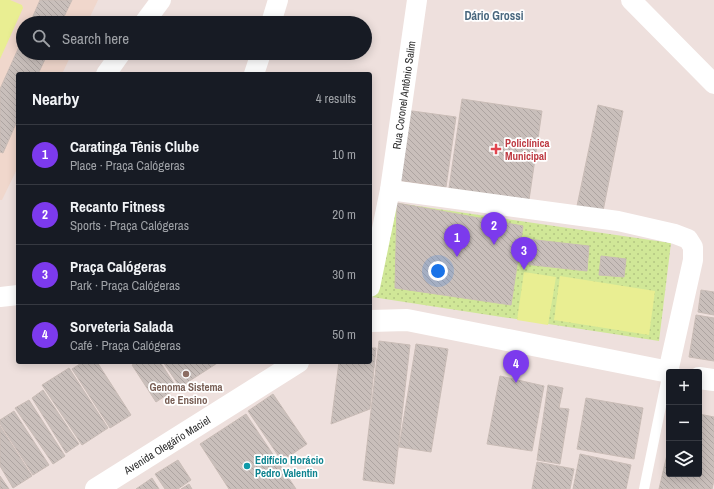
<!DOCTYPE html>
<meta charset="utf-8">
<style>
:root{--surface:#171b24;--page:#242831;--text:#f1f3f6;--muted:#9ea1a6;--line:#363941;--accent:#7c3aed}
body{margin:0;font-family:"Archivo Narrow",sans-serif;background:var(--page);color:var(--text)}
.controls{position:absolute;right:12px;bottom:12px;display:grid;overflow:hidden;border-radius:4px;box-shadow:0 2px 10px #0003}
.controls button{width:36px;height:36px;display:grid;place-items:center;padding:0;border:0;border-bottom:1px solid var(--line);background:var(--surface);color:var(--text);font:20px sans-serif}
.you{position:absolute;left:438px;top:271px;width:14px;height:14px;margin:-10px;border:3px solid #fff;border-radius:50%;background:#1a73e8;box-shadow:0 0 0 6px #1a73e833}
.badge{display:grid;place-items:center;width:26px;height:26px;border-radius:50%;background:var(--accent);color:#fff;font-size:13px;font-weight:700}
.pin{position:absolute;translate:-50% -33px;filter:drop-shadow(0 1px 2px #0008)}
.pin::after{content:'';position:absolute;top:21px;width:14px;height:12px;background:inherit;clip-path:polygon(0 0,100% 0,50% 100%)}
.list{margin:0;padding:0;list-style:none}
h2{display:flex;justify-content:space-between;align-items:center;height:52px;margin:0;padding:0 16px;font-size:17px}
h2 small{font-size:13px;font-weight:400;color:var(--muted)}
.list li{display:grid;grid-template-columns:26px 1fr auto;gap:12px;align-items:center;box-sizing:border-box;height:60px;padding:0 16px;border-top:1px solid var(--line)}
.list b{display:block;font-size:15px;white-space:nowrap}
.list p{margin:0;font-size:13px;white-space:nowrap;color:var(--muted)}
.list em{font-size:13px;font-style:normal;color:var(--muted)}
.icon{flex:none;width:22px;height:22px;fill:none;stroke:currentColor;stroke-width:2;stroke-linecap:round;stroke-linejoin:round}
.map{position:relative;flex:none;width:714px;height:489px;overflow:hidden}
.search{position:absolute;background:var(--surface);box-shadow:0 2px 10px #0003;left:16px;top:16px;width:356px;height:44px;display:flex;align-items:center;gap:10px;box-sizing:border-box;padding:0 14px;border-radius:22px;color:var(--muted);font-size:15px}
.panel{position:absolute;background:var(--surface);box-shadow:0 2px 10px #0003;left:16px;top:72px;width:356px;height:292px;border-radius:4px}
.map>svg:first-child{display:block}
.education{fill:#f0d7cc}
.grass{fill:url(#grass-dots)}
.pitch{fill:#e9ee92}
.building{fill:url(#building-back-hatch);stroke:#c9bcb6}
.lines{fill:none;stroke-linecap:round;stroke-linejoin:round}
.service{stroke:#fff;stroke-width:10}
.minor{stroke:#fff;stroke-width:20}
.secondary{stroke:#fff;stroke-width:22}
.health-dot{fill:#e0444e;stroke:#fff;stroke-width:1.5}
.education-dot{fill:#8d6e63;stroke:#fff;stroke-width:1.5}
.culture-dot{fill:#0f9aa8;stroke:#fff;stroke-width:1.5}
.labels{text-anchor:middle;stroke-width:3.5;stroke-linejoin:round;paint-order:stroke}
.street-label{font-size:11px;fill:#2b2b2b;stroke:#fff}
.health-label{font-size:11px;font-weight:bold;fill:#be3a42;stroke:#fff;text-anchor:start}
.education-label{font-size:11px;font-weight:bold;fill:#785e54;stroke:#fff}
.culture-label{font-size:11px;font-weight:bold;fill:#0d838f;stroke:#fff;text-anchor:start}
.neighbourhood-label{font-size:12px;font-weight:bold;fill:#49677e;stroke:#fff}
</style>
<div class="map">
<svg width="714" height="489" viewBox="0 0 714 489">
<defs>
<pattern id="grass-dots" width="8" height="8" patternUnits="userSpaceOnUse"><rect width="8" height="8" fill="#d0e797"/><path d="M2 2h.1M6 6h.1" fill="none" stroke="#b3c682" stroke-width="1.8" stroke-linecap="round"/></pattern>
<pattern id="building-back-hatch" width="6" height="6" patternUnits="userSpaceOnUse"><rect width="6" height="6" fill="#c9bfbb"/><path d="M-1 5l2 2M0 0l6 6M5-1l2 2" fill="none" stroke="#ada4a1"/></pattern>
</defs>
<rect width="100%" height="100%" fill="#eee0dd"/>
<polygon class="education" points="0,0 98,0 87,23 23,23 23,53 72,53 62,74 18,74 18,167 2,200 0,200"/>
<polygon class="grass" points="397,203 671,243 659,341 372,297"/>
<g class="pitch">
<polygon points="0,0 10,0 22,5 23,8 0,59"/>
<polygon points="524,272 556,277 548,325 517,320"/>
<polygon points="560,276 655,291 649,335 554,320"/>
</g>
<g class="building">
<polygon points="40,0 72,0 61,23 30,23"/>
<polygon points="23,38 23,53 48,53 38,74 18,74 18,119 3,153 0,152 0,89"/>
<polygon points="462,99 542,111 529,200 449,188"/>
<polygon points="598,105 623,111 603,211 577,206"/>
<polygon points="405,110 456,117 446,187 396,180"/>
<polygon points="397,203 523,226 511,305 395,288"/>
<polygon points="527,239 589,246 587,271 524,264"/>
<polygon points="601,256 626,259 624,277 599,275"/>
<polygon points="701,290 714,292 714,315 698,312"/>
<polygon points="696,315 714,318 714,361 689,357"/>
<polygon points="379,341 410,345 394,484 363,480"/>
<polygon points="416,344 448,349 431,452 399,447"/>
<polygon points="370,348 376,348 370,409 331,424 339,362 370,362"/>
<polygon points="83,362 97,362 131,415 110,428 72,369"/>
<polygon points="137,362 160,362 177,388 156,402 132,365"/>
<polygon points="163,362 219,362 180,387"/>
<polygon points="69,368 108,428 82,445 42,385"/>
<polygon points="500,376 544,386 532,451 487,444"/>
<polygon points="548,385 563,388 559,408 569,409 560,464 537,460"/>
<polygon points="43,390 79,444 66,453 32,398"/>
<polygon points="273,394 307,444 282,461 248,411"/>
<polygon points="586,398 643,408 634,459 577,449"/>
<polygon points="29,400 65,456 53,464 15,408"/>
<polygon points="14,411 49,465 33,475 0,424 0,420"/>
<polygon points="246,414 296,489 229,489 200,444"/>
<polygon points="699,414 714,417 714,480 712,489 659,489 669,446 669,474 699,474"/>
<polygon points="0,426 32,476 13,488 0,466"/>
<polygon points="580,454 631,465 626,489 573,489"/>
<polygon points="178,460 191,480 178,489 165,489 155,474"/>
<polygon points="537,462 574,469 570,489 532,489"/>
<polygon points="0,476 9,489 0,489"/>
<polygon points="152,478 159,489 136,489"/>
<polygon points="189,484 192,489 181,489"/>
</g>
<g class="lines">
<polyline class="service" points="644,489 668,372"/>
<g class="minor">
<polyline points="631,0 714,84"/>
<polyline points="144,23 161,0"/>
<polyline points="271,23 278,0"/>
<polyline points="106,74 121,53"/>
<polyline points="254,74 261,53"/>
<polyline points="390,190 618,221 675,234 688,239 693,247 693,260 668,372"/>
<polyline points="370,287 390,190 417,0"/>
<polyline points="0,297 18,295"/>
</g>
<g class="secondary">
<polyline points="370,321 407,320 669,372"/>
<polyline points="699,378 714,380"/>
<polyline points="96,489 298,362"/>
</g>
</g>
<path class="health-dot" d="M494 143h4v4h4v4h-4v4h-4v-4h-4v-4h4z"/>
<circle class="education-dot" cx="186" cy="374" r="4"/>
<circle class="culture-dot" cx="247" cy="466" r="4"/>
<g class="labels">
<g class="street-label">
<text transform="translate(404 95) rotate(-82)" y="4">Rua Coronel Antônio Salim</text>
<text transform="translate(167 445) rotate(-32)" y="4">Avenida Olegário Maciel</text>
</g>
<g class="health-label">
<text x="505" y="147">Policlínica<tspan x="505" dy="13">Municipal</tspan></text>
</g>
<g class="education-label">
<text x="186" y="391">Genoma Sistema<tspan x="186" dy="13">de Ensino</tspan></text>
</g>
<g class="culture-label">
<text x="255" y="464">Edifício Horácio<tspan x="255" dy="13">Pedro Valentin</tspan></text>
</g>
<g class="neighbourhood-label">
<text x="494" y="20">Dário Grossi</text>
</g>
</g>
</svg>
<div class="controls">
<button>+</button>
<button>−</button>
<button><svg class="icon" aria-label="layers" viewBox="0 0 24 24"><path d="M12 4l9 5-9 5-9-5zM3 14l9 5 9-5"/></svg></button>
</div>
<div class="you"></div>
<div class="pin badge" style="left:457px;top:257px">1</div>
<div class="pin badge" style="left:494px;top:245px">2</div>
<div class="pin badge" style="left:524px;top:270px">3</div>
<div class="pin badge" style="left:516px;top:383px">4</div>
<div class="search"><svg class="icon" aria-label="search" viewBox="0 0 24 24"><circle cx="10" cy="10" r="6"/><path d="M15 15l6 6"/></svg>Search here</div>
<section class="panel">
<h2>Nearby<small>4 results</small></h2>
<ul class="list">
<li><span class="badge">1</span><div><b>Caratinga Tênis Clube</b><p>Place · Praça Calógeras</p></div><em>10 m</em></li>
<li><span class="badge">2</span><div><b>Recanto Fitness</b><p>Sports · Praça Calógeras</p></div><em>20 m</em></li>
<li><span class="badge">3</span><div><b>Praça Calógeras</b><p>Park · Praça Calógeras</p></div><em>30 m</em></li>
<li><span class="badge">4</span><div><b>Sorveteria Salada</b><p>Café · Praça Calógeras</p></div><em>50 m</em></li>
</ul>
</section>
</div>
